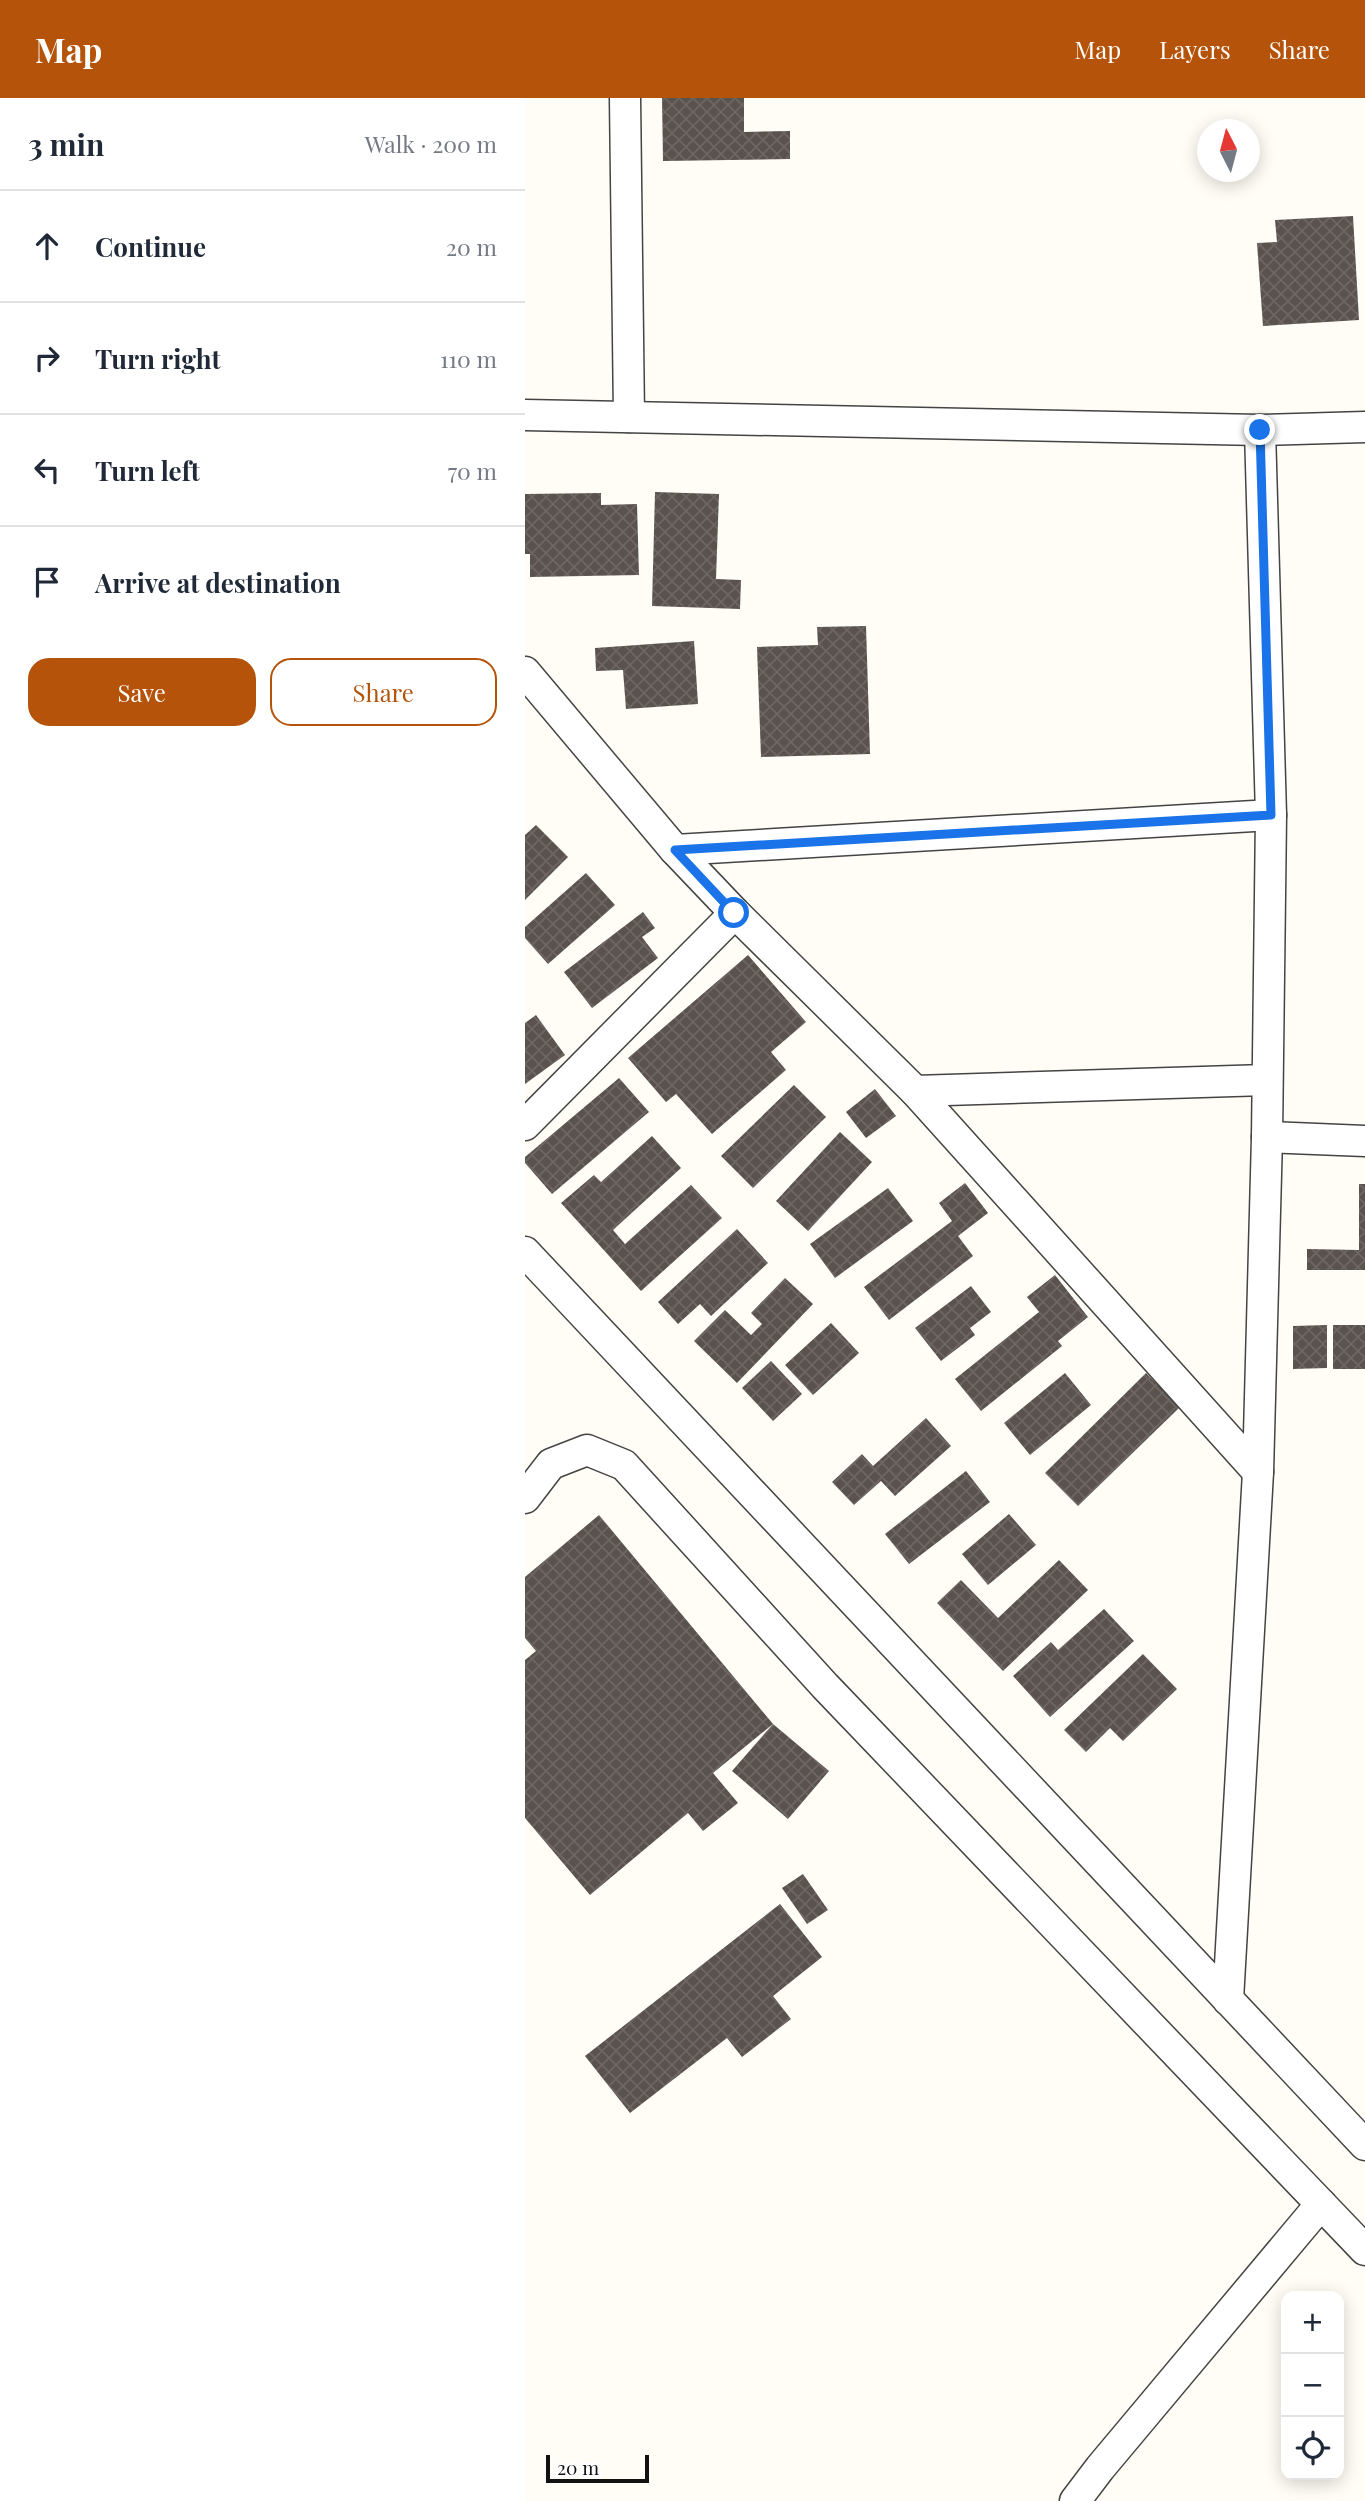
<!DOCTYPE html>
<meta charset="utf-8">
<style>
:root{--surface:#fff;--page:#f2f2f3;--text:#1f2937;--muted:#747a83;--line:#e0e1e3;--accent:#b45309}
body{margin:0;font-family:"Playfair Display",serif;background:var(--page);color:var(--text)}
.controls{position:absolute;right:21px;bottom:21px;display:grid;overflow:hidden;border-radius:14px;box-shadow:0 4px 18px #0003}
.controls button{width:63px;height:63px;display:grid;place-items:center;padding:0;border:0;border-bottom:2px solid var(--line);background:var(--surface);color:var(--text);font:35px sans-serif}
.compass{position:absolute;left:672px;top:21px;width:63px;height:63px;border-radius:50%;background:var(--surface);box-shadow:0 4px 18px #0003;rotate:354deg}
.scale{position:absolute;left:21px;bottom:18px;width:103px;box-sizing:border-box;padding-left:7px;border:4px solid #111;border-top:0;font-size:19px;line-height:24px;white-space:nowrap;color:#111;-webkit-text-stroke:5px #fff;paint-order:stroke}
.stop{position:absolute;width:21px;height:21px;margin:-16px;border:5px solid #1a73e8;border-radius:50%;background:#fff}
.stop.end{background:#1a73e8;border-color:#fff;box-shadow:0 2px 7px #0008}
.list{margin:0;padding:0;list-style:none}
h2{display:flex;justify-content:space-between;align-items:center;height:91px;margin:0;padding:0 28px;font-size:30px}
h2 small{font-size:23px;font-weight:400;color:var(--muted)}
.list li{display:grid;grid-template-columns:46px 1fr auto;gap:21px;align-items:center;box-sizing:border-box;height:112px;padding:0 28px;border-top:2px solid var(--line)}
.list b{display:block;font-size:26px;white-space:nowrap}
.list em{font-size:23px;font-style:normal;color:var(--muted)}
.actions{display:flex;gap:14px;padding:21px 28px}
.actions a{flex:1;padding:16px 0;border:2px solid var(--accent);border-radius:21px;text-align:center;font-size:24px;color:var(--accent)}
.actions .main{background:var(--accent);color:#fff}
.icon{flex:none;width:38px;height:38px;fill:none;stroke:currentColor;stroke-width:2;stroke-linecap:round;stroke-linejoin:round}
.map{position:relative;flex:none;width:840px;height:2403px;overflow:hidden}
header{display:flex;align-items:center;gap:42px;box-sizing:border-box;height:98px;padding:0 35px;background:var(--accent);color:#fff}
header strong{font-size:33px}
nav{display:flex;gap:38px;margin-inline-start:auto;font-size:24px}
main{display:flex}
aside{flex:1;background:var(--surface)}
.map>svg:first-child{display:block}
.building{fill:url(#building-cross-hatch)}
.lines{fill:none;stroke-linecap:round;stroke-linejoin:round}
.minor-casing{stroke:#444;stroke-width:33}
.minor{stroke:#fff;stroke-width:30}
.route{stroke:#1a73e8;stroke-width:9}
</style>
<header>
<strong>Map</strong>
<nav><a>Map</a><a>Layers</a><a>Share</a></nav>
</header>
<main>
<aside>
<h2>3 min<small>Walk · 200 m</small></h2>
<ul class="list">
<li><svg class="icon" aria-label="ahead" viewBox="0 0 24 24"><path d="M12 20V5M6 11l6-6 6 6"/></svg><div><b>Continue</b></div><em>20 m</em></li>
<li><svg class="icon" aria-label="right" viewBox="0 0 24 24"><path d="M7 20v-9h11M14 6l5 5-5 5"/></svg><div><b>Turn right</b></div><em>110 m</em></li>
<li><svg class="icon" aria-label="left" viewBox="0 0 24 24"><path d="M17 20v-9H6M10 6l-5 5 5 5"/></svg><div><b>Turn left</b></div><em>70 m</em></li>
<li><svg class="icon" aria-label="arrive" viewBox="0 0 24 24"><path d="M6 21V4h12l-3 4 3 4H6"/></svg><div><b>Arrive at destination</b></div></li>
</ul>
<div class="actions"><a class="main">Save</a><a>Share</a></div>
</aside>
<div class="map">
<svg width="840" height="2403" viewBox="0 0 840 2403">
<defs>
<pattern id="building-cross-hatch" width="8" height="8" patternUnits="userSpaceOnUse" patternTransform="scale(1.75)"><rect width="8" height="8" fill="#5a524d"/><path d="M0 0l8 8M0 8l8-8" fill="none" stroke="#6d6662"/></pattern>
</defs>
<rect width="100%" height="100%" fill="#fffdf5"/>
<g class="building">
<polygon points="137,0 219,0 219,34 265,33 265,61 138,63"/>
<polygon points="828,118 834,222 738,228 732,145 752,144 750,122"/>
<polygon points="130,394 194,396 191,481 216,482 215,511 127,508"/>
<polygon points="76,395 76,407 112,406 114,477 5,479 5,456 0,456 0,396"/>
<polygon points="341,528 345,656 236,659 232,549 293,547 292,529"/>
<polygon points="169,543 173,606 101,611 98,572 71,573 70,550"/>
<polygon points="11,727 43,759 0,802 0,737"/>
<polygon points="61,775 90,807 23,866 0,840 0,829"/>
<polygon points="118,814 130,830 117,839 133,860 67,910 39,874"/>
<polygon points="223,857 281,924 246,954 261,972 187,1036 151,996 141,1004 103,960"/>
<polygon points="11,917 40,957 0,986 0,925"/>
<polygon points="94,980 124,1014 27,1096 0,1065 0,1059"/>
<polygon points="269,987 301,1019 228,1090 196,1058"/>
<polygon points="350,991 371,1018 341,1040 321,1014"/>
<polygon points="315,1034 347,1064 283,1133 251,1103"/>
<polygon points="127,1038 156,1070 88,1132 100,1146 166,1087 197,1120 116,1193 36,1105 69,1077 76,1084"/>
<polygon points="440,1085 463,1115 433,1138 448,1158 364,1222 339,1189 427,1123 414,1105"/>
<polygon points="834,1086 840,1086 840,1172 782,1172 782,1151 834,1152"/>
<polygon points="363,1090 388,1123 310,1180 285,1146"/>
<polygon points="212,1131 243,1165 186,1218 175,1206 153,1226 133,1204"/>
<polygon points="530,1177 563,1219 533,1243 537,1248 456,1313 430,1281 514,1214 502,1199"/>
<polygon points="260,1180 288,1206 212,1285 169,1243 200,1212 226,1237 237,1226 226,1215"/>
<polygon points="446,1188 466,1214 445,1230 450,1237 416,1263 390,1230"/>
<polygon points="306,1225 334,1255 288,1297 260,1267"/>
<polygon points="802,1227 802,1270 768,1271 768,1228"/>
<rect x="808" y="1227" width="32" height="44"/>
<polygon points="246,1263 277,1296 248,1323 217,1290"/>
<polygon points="540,1275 566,1307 505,1357 479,1325"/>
<polygon points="621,1275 655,1309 553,1408 520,1375"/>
<polygon points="401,1320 426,1348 370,1398 356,1383 329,1407 307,1384 337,1356 348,1368"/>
<polygon points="441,1373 465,1404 384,1466 360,1436"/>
<polygon points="484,1416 511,1447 463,1487 437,1456"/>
<polygon points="74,1417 248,1626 188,1675 213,1705 178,1733 163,1715 65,1797 0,1720 0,1562 11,1553 0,1540 0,1479"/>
<polygon points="534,1462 563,1492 478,1573 412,1505 436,1482 473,1520"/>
<polygon points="579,1511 609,1543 525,1619 488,1578 526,1544 533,1552"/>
<polygon points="618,1556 652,1591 598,1643 585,1630 561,1654 539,1632"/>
<polygon points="248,1626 304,1673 263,1721 207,1673"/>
<polygon points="278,1776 303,1812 282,1826 257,1790"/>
<polygon points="255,1806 297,1859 248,1898 266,1921 217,1959 202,1940 105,2015 60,1958"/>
</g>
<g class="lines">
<g class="minor-casing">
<g id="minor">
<polyline points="100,0 104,319"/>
<polyline points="0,317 735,332 840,329"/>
<polyline points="0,574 150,752 210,815 390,993 733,1374"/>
<polyline points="150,752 746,717"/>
<polyline points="390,993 741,982"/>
<polyline points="0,1027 210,815"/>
<polyline points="742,1039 840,1043"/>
<polyline points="0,1154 840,2047"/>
<polyline points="0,1400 26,1366 62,1352 99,1367 300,1588 840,2152"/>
<polyline points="703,1902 733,1374 742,1039 746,717 735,332"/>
<polyline points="550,2403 575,2370 796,2106"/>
</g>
</g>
<use href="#minor" class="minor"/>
</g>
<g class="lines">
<polyline class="route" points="209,815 150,752 746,717 735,332"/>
</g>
</svg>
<div class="controls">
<button>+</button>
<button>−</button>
<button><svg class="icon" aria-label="locate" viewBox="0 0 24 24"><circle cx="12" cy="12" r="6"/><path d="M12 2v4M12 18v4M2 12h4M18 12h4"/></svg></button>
</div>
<svg class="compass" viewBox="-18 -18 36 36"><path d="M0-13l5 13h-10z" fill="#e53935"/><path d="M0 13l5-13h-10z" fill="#747a83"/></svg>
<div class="scale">20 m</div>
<div class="stop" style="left:209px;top:815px"></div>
<div class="stop end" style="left:735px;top:332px"></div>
</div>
</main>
